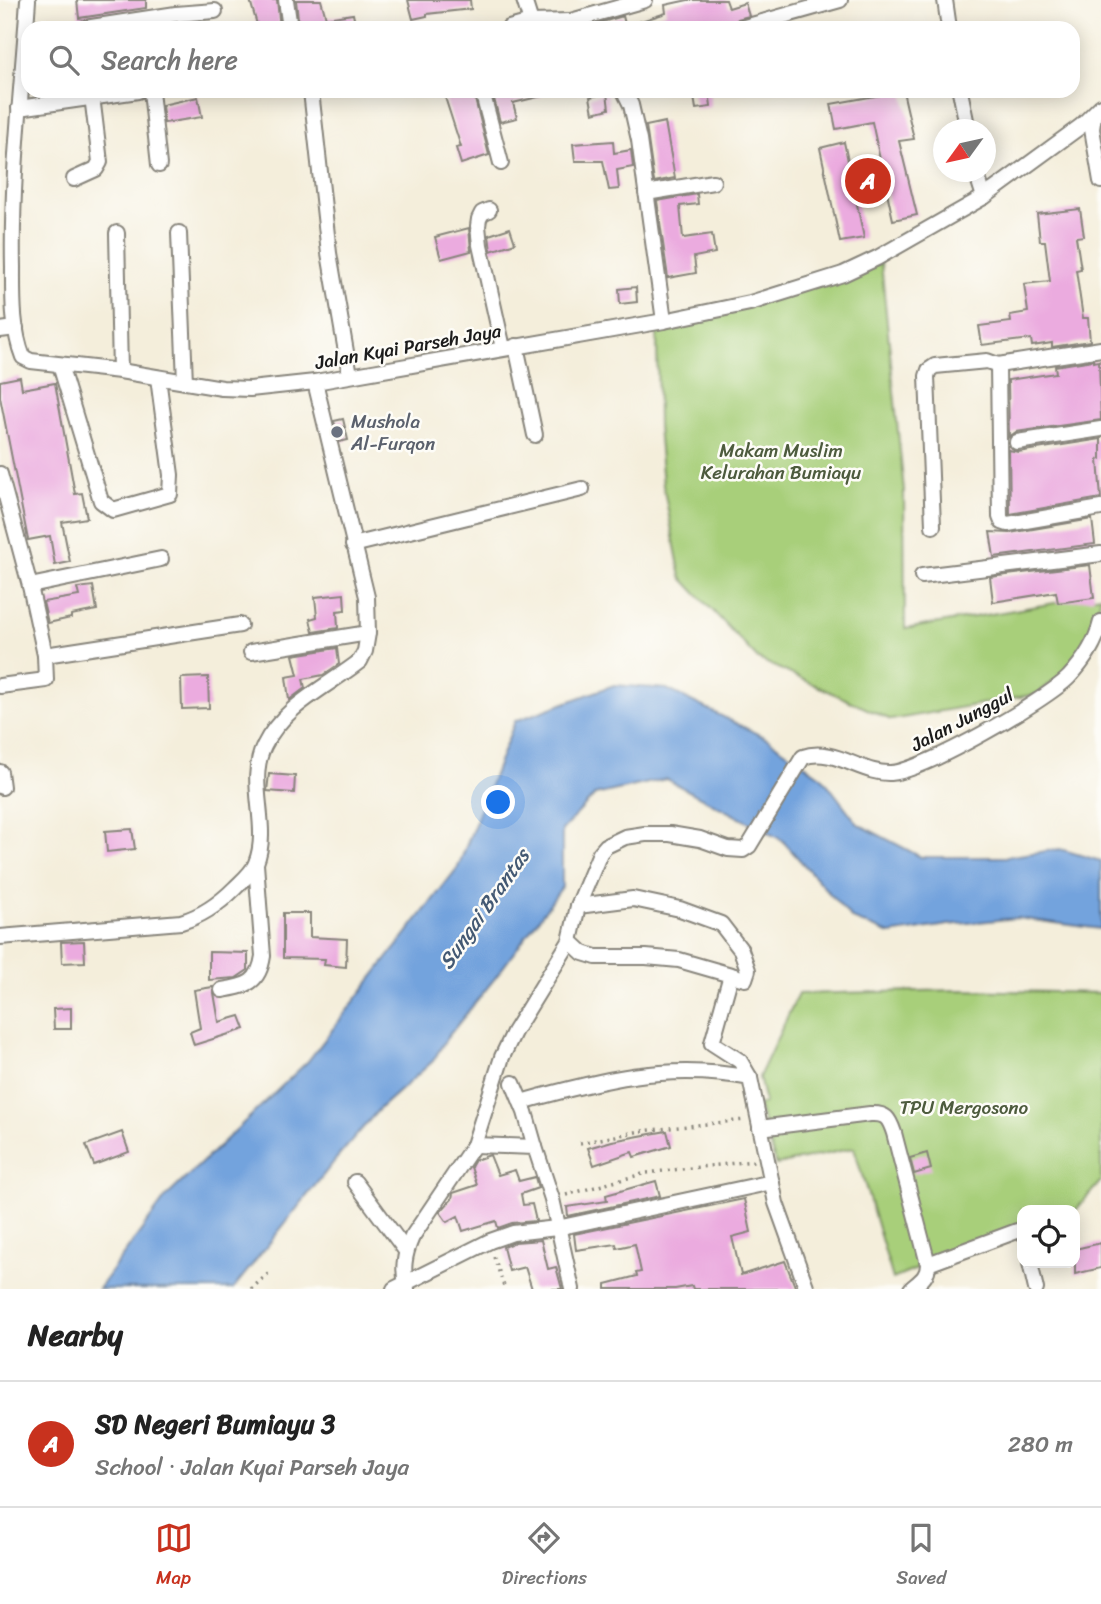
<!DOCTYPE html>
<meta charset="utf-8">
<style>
:root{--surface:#fff;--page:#f2f2f2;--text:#222;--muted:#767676;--line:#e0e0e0;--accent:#c8321e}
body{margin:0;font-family:Sriracha,sans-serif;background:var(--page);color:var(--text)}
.controls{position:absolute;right:21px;bottom:21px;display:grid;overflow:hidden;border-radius:14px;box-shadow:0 4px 18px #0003}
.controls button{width:63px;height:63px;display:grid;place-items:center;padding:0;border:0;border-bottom:2px solid var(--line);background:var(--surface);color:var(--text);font:35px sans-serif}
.compass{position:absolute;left:933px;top:119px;width:63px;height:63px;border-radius:50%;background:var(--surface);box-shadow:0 4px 18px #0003;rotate:237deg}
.you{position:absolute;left:499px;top:803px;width:24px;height:24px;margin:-18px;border:5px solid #fff;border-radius:50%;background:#1a73e8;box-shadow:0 0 0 10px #1a73e833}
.badge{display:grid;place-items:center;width:46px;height:46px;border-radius:50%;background:var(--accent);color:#fff;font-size:23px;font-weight:700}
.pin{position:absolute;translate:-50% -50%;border:4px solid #fff;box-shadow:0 2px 7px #0006}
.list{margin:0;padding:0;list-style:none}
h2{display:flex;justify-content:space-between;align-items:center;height:91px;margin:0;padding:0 28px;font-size:30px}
h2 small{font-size:23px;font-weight:400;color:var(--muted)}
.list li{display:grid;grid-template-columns:46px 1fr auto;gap:21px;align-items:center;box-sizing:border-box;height:126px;padding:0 28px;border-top:2px solid var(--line)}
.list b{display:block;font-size:26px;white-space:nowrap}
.list p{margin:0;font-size:23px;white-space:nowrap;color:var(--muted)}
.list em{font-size:23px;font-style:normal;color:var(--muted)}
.icon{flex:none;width:38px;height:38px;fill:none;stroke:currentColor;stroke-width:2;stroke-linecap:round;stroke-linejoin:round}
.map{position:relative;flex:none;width:1101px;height:1289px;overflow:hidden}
.search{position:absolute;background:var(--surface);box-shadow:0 4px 18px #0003;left:21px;right:21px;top:21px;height:77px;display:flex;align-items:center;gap:18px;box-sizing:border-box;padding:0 24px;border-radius:21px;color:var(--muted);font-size:26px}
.sheet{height:217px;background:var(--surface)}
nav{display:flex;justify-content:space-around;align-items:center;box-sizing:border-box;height:98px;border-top:2px solid var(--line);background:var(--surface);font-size:19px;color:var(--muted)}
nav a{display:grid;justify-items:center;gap:4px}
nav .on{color:var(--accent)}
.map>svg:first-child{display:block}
.green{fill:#a8cf7a;stroke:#62764b;stroke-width:2}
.water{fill:#73a3dd;stroke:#48607c;stroke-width:2}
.building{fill:#ebabdf}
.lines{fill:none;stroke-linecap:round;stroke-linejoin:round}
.minor-casing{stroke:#88857c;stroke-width:18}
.path{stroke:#88857c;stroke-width:3.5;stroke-dasharray:2 5;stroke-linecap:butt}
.minor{stroke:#fff;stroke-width:14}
.worship-dot{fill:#6b7280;stroke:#fdfcf7;stroke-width:2.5}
.labels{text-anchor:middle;stroke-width:5;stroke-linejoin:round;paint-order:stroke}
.street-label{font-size:19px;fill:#1c1c1c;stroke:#fdfcf7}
.worship-label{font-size:19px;fill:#5b616d;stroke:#fdfcf7;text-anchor:start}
.park-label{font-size:19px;fill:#4d5b3d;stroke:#fdfcf7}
.water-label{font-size:21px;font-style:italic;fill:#435973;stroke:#fdfcf7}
</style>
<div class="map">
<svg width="1101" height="1289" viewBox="0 0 1101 1289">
<rect width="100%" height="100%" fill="#fdfcf7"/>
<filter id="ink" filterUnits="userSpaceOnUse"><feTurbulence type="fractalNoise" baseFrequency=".0143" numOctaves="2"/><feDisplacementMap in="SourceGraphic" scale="14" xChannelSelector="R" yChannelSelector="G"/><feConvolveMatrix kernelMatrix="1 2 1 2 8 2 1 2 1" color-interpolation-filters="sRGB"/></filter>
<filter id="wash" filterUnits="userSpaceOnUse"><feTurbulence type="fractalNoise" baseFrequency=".00686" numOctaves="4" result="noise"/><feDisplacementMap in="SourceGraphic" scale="28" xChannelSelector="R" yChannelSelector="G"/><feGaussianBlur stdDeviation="1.57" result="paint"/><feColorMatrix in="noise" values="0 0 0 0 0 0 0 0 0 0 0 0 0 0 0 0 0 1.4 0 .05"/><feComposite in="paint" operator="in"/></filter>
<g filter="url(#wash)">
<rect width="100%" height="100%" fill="#f4eedb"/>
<g class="green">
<polygon points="881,263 904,491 905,629 1101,595 1095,626 1074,665 1037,694 891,720 758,659 681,577 663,485 658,426 657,329"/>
<polygon points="959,990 1101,993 1101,1181 1075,1211 1022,1210 1022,1225 893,1279 854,1148 776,1165 758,1105 765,1103 759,1077 798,994"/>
</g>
<polygon class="water" points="614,685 667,689 768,739 822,777 858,824 921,857 1005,857 1060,849 1101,861 1101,929 1017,918 948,925 890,934 852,919 782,840 666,779 595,795 562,830 562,887 496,977 446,1039 433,1061 379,1109 337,1158 233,1289 98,1289 166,1197 308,1061 458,867 515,721"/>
<g id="blocks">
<g class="building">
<polygon points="77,0 146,0 146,8 79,18"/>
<polygon points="250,0 277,0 280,28 258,28"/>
<polygon points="296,0 321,0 326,18 353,14 356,28 299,28"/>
<polygon points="408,0 470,0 471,9 427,14 427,16 413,19"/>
<polygon points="688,0 726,0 729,8 745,3 749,16 738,19 732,26 724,28 630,28 629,25 666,13 665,5"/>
<polygon points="623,16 626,28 592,28 592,25"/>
<polygon points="443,91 473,91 489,155 461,164 456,148 461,147"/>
<polygon points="492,91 541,91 542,96 513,103 517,118 500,122"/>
<polygon points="693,91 709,91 711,107 696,109"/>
<polygon points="903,91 914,139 899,141 917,215 893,220 872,122 836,129 831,104"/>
<polygon points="607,93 609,109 593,113 590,97"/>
<polygon points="198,97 202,117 164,123 162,105"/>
<polygon points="665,122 675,178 654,182 646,126"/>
<polygon points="613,141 614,153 631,150 633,167 617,170 619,189 609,190 603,161 575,161 573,144"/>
<polygon points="844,142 864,238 840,242 820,148"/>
<polygon points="697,194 698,204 680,206 683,238 712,234 715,253 694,257 696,273 668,278 657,201"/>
<polygon points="1080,209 1084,236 1076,237 1081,269 1076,270 1083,318 1088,318 1090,341 1052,347 1052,343 1032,346 1031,339 982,345 979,326 1011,322 1010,315 1028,312 1024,284 1050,281 1045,241 1040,241 1037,214"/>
<polygon points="469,228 471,251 441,259 435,237"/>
<polygon points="510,228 515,243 491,251 489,235"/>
<polygon points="636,287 637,302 620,304 619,289"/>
<polygon points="1093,360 1093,362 1099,361 1101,420 1016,432 1009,437 1008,380 1056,373 1055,366"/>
<polygon points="20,377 22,389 55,383 75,494 82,493 87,518 62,522 70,562 55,565 50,536 28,540 0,397 0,381"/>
<polygon points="343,419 348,440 339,442 334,421"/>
<polygon points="1101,439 1101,459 1098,460 1101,498 1010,514 1009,450 1018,452"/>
<polygon points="1092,519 1095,544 994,557 990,532 1010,533"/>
<polygon points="1090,565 1094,598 1058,603 1056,592 993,602 990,577"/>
<polygon points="93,586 97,610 71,615 71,618 48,623 43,602 79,596 77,588"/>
<polygon points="344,594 345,610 337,611 338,628 313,632 310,619 317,617 315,597"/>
<polygon points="337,648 339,664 323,675 303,679 305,688 289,700 286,677 298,675 293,655"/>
<polygon points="208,677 209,708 182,709 181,678"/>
<polygon points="269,774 295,776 294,793 267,791"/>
<polygon points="132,829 135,849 107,852 105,831"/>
<polygon points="283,913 310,913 310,937 347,939 346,967 324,965 325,959 283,958"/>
<polygon points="84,941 85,962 62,963 61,942"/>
<polygon points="209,952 248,953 248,970 236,978 209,980"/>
<polygon points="213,987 219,1022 240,1016 245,1029 194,1045 190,1032 200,1028 194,990"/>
<polygon points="71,1008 71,1029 54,1029 53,1009"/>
<polygon points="667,1131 671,1146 634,1157 632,1152 594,1165 588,1148 612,1141"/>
<polygon points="122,1132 129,1152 94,1165 86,1145"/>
<polygon points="927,1153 931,1169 914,1174 910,1158"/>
<polygon points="490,1155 498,1175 515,1170 519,1181 535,1177 538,1188 521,1194 523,1205 532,1204 536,1221 512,1223 498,1228 496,1221 463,1231 458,1216 447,1222 440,1212 452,1199 453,1193 477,1185 471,1167 475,1160"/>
<polygon points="656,1181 660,1196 568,1216 567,1207 607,1201 606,1195"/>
<polygon points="744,1199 751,1232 732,1237 741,1275 785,1261 796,1289 693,1289 692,1286 675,1289 606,1289 606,1284 637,1276 636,1273 641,1272 635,1244 617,1248 616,1244 576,1250 574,1234"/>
<polygon points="541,1240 548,1269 556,1267 562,1289 532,1289 525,1267 509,1271 503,1247 515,1242"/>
<polygon points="1101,1243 1101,1268 1075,1274 1075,1249"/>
</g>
</g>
</g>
<g filter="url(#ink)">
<use href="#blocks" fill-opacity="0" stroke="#88857c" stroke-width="2"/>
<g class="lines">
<g class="minor-casing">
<g id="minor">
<path d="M28,0C22,89 11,178 13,267C13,297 12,329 23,357L31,361L120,371L222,388L250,389L315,382L664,321L750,303L843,274L877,258L984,197L1081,126L1101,106"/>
<polyline points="286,0 290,28"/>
<polyline points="524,0 531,22"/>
<polyline points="945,0 949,28"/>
<polyline points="85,28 176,14 215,11"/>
<polyline points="509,28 531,22 571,21"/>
<polyline points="576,28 571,21 645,0"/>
<polyline points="741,28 840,0"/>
<polyline points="151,91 159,165"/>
<polyline points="311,91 329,253 350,375"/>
<polyline points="482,91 501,163"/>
<polyline points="624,91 631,105 639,140 664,321"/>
<polyline points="960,91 968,130"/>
<polyline points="19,108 138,91"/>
<polyline points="1094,115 1092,129 1101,181"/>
<polyline points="976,172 984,197"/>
<polyline points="74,179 96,169 100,162 92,96"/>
<polyline points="646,193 713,182"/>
<polyline points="489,210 482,213 479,219 478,226 480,245 503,348"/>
<polyline points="117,233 120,371"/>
<polyline points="179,233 185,382"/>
<polyline points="0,330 16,328"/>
<polyline points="516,346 535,435"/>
<polyline points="60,365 101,501 113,510 170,494 171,475 158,378"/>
<polyline points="998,365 1000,517 1002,522 1008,524 1101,508"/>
<polyline points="1017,442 1101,429"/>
<polyline points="0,474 30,586 45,655 240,625"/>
<polyline points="933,526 927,376 929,370 935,366 987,361 998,365 1101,349"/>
<polyline points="353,545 582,489"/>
<polyline points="922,576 1101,554"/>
<polyline points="30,586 161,559"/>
<polyline points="251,652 368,633"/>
<polyline points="0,686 46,680 45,655"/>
<polyline points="0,772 2,787"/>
<polyline points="578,906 633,899 680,909 721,924 741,950 748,970 745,979 731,975"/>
<path d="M0,937L181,922C202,916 220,903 235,888C242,881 253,872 256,863C271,826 246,782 264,746C283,706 327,687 360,661L365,651L368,633L367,597L315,382"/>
<polyline points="570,941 583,953 596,957 646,957 679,960 731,975 712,1043 740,1061 750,1078"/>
<path d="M222,990C247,986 259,983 263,956L256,864"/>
<polyline points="513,1083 525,1112 535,1147"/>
<path d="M521,1102C599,1080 668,1062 750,1078L776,1203L807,1289"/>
<path d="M760,1128L870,1114C886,1113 889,1118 894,1133L928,1264C928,1277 920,1281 911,1289"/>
<polyline points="474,1145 535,1147 552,1199 572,1289"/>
<polyline points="355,1182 406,1251"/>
<polyline points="1030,1263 1036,1289"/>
<polyline points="928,1264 1017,1231 1022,1231"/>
<polyline points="394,1289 490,1241 513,1233 557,1228 772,1182"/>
<path d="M407,1289C402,1270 404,1255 412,1237L474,1145L502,1057L514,1032L570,941L578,906L600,853L606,846L625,837L645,834H670L700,839L728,849L743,850L749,846L803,757C833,746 863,775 891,773C924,771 1045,701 1069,677C1083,662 1096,642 1101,622"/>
</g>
</g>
<g class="path">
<polyline points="580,1143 641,1131 745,1120"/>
<polyline points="566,1195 646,1173 754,1161"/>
<polyline points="494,1257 505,1289"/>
<polyline points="251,1289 269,1273"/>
</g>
<use href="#minor" class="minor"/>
</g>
</g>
<circle class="worship-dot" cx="337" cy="432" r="7"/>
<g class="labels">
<g class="street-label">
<text transform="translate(408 346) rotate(-10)" y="7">Jalan Kyai Parseh Jaya</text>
<text transform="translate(962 719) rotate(-28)" y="7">Jalan Junggul</text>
</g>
<g class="worship-label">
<text x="351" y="428">Mushola<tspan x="351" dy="22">Al-Furqon</tspan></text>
</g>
<g class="park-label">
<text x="781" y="457">Makam Muslim<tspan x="781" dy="22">Kelurahan Bumiayu</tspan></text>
<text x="964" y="1114">TPU Mergosono</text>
</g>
<g class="water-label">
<text transform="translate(484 909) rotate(-55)" y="7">Sungai Brantas</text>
</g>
</g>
</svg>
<div class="controls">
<button><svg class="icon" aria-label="locate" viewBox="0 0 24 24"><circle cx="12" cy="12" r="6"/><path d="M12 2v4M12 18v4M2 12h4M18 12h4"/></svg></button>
</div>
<svg class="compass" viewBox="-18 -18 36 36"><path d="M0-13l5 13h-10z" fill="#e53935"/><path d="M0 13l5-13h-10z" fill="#767676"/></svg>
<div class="you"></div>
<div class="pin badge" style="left:868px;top:181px">A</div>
<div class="search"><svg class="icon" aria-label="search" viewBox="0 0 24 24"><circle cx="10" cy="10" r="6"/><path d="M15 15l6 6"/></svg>Search here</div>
</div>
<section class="sheet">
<h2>Nearby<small></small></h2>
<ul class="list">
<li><span class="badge">A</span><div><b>SD Negeri Bumiayu 3</b><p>School · Jalan Kyai Parseh Jaya</p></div><em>280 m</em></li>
</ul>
</section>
<nav>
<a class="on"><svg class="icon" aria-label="map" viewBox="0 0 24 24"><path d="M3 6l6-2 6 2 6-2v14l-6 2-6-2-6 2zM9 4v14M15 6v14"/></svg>Map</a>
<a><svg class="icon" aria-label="directions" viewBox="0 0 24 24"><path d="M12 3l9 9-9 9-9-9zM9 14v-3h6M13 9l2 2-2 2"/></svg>Directions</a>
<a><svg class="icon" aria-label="saved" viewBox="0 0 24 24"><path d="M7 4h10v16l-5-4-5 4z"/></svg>Saved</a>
</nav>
